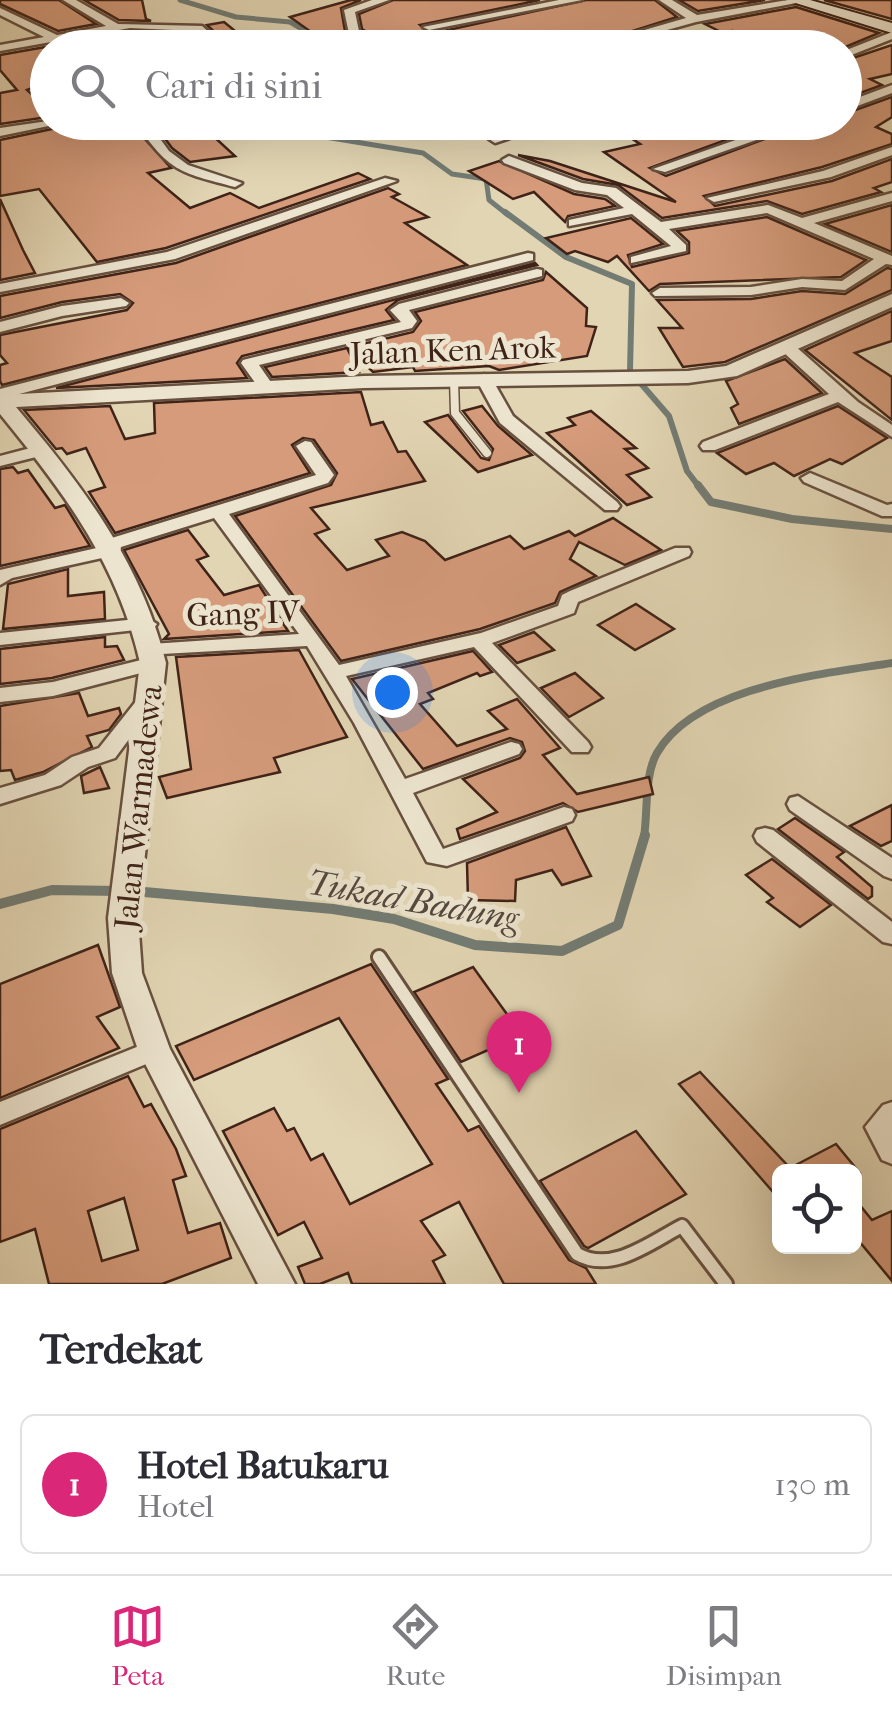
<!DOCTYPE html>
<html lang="id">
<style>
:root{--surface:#fff;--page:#f2f2f3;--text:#2b2b33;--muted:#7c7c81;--line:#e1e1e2;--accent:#db2777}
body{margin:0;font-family:"IM FELL French Canon",serif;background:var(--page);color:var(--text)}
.controls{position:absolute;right:30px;bottom:30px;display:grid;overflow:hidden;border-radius:15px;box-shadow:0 10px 40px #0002}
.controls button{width:90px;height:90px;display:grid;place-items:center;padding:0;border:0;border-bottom:2px solid var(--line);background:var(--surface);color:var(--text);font:50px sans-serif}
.you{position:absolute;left:392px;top:692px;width:35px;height:35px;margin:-25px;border:8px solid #fff;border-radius:50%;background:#1a73e8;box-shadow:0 0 0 15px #1a73e833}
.badge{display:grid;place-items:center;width:65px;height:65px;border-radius:50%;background:var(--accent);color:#fff;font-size:32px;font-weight:700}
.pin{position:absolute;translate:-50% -82px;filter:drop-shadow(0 2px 5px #0008)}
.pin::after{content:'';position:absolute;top:52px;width:35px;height:30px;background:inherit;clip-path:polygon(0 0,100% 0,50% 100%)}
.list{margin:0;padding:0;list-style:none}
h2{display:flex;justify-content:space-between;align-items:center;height:130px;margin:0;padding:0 40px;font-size:42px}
h2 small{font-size:32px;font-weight:400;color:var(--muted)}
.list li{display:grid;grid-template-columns:65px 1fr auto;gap:30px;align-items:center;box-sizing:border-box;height:140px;margin:0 20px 20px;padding:0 20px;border:2px solid var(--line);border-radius:15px}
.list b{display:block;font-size:38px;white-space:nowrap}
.list p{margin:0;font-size:32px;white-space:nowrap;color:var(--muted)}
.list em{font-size:32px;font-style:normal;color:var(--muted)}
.icon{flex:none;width:55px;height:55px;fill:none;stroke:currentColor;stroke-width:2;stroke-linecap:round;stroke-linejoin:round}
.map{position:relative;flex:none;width:892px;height:1284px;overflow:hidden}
.search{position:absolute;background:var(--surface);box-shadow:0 10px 40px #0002;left:30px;right:30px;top:30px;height:110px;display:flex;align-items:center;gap:25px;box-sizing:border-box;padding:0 35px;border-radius:55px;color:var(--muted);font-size:38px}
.sheet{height:290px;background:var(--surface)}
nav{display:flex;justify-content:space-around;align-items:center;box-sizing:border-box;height:140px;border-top:2px solid var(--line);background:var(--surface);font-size:28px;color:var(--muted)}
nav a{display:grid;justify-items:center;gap:5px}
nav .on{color:var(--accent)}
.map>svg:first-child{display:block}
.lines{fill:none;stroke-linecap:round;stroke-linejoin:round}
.stream-far3{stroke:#737c74;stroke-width:5}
.stream-far2{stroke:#737c74;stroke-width:6}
.stream-far1{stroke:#737c74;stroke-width:8}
.stream{stroke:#737c74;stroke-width:10}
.building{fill:#d59b7b;stroke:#3f2318;stroke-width:2.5;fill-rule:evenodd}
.service-far1-casing{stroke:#68503f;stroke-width:11}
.service-casing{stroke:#68503f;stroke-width:18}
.minor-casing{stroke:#68503f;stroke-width:5}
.tertiary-casing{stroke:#68503f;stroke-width:5}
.secondary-casing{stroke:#3f2318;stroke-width:4}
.service-far1{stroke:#ece4ce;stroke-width:8}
.service{stroke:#ece4ce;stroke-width:12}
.minor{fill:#ece4ce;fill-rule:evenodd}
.tertiary{fill:#ece4ce;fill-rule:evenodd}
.secondary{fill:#ece4ce;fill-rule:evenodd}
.labels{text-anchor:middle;stroke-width:10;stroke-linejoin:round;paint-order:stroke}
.street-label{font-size:32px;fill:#3f2318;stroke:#ece4ce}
.water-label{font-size:35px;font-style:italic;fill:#54483e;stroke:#ece4ce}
</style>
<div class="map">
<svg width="892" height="1284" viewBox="0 0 892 1284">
<rect width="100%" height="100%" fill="#e2d5b3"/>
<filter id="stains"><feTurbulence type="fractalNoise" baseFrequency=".002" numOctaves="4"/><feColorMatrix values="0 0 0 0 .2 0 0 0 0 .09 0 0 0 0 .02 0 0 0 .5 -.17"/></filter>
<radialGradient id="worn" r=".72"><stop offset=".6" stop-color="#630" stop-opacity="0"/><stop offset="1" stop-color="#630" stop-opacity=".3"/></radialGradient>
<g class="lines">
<g class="stream-far3">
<polyline points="180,0 236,17 290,22 302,29 312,48"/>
<polyline points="286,122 319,136 423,153 452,174 486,179 489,200 508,215"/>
</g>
<polyline class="stream-far2" points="505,212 566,257 632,284 630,371 669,416 687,471 700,488"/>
<g class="stream-far1">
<polyline points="698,485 711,502 792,519 892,529"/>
<path d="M644,837C648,812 644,775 657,753C696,686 823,674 892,663"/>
</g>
<g class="stream">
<polyline points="133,891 333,909 394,919 475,945 562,951 618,925 645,835"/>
<polyline points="0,904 52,890 119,891"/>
</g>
</g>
<g class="building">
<polygon points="0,0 59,0 96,24 58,31 0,4"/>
<polygon points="84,0 142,0 146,19 151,21 119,20"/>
<polygon points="351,0 361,0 341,8 345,31 318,37 290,17"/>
<polygon points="393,0 540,0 420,25 430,34 586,0 655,0 677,17 579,48 393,48 362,29 359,14"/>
<polygon points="679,0 765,0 698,11"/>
<polygon points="824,0 892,0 892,19"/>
<polygon points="796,7 879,33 843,48 734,48 732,31 723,33 705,24"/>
<polygon points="224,22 256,48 231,48 207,25"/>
<polygon points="130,32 194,35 208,48 48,48 48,82 27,90 48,109 48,117 0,124 0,93 17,90 0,70 0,55"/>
<polygon points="892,45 892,74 870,79 882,85 844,99 844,61"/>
<polygon points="892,97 892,117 876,127 892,134 892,144 822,167 704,196 715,206 832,181 892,159 892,182 874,188 881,192 802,214 767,201 662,218 618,185 583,179 518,155 550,161 676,202 604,152 640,144 628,136 670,125 684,134 720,122 774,122 650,168 666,176 810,122 844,122 844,114"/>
<polygon points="122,122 135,128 171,168 148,173 190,208 230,193 259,208 358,173 370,179 166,248 97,262 39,189 0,196 0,140 66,126 90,124 95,129"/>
<polygon points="198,122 235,156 190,162 172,148 154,124"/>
<polygon points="499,161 574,194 605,199 615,206 568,216 565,222 534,192 513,199 469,171"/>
<polygon points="388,188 399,194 392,197 428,217 405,223 467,265 2,385 0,381 0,365 7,363 0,355 0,335 127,310 133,303 120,294 62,302 0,318 0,296 176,263"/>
<polygon points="0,199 23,250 35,273 0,280"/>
<polygon points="892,205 892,252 825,224"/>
<polygon points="767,217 866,260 841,277 660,284 649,291 617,256 608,262 575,251 567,254 546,238 631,218 663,244 628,255 632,267 689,253 689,242 677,231"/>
<polygon points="535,263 537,265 398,300 386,310 394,320 242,356 237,363 247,378 56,388"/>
<polygon points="887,268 892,269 892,290 725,362 683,367 659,328 682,328 657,300 751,299 802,291 845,294"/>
<polygon points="546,272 587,308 586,326 596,327 587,356 499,370 489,366 415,371 413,367 373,372 347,348 413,332 421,321 415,312 543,280"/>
<polygon points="892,311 892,341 855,353 892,377 892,420 805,350"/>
<polygon points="347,348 359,372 272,377 265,367"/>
<polygon points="785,359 822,393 739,424 731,408 738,404 726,381"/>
<polygon points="361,392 371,425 383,422 398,452 406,451 425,481 311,508 329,529 315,534 347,570 389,556 376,540 402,532 425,541 445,560 510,536 524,549 569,531 575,536 613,518 661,550 625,565 579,542 570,559 596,576 560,592 555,603 480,629 341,661 235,516 331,485 337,473 314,440 303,438 292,445 310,473 115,533 89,492 105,487 86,448 67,454 62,448 56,449 24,410 110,406 125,439 155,433 154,403"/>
<polygon points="482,406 498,426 532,455 478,472 425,422 448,415 481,458 489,460 493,449 463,411"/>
<polygon points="838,406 887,438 842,464 830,459 794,476 774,463 746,474 717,453"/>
<polygon points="591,411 636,448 625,449 648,468 627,475 651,497 627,505 547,433 575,425 568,418"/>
<polygon points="13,467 18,473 28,470 55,508 65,505 90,546 0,566 0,469"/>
<polygon points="188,530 208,556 197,560 224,595 259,585 288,631 164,639 169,634 124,550"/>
<polygon points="68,569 68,596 104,592 105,619 3,629 8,584"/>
<polygon points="636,604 674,629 635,650 598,625"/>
<polygon points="534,632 554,650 517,663 499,645"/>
<polygon points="105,637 105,647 117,646 124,660 52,678 0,684 0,649"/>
<polygon points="299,650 347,737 274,758 280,772 167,798 159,777 191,769 176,657"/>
<polygon points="473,651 492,672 480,676 477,673 428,693 433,699 420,704 457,746 507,729 488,711 517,699 560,748 543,755 577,794 649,777 653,794 578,812 563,803 460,839 457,829 497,812 463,779 520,758 525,751 522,742 510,738 423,769 352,679"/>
<polygon points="575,673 603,698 569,717 541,688"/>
<polygon points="79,693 88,716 119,708 121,714 109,730 87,736 92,747 43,772 15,780 11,770 0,771 0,706"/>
<polygon points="100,767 109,788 84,793 81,776"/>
<polygon points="892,805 892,841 881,846 850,826"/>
<polygon points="795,818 844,852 837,857 872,887 872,896 868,899 778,829"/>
<polygon points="566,827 591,876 562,885 552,870 516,880 515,901 468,900 467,863"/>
<polygon points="772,859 831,905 800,927 767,902 773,898 746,875"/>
<polygon points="98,945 120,1007 97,1017 119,1048 0,1098 0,984"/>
<polygon points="371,964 448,1079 436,1084 468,1131 479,1126 569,1260 586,1268 596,1284 504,1284 459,1202 421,1221 445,1255 433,1261 445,1284 352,1284 348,1273 320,1284 305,1284 298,1267 322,1258 304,1222 278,1235 223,1131 274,1108 287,1131 294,1128 311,1160 323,1154 350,1204 432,1164 339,1018 194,1080 176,1046"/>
<polygon points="473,967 522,1035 461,1062 414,992"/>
<polygon points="700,1072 790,1168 836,1144 859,1172 780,1172 780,1200 679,1084"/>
<path d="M128,1076L144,1107L151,1104L176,1149L186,1176L173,1180L188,1233L220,1223L231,1258L162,1284H49L35,1229L0,1242V1129ZM124,1198L138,1250L102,1261L88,1211Z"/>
<polygon points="636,1131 686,1194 588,1248 584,1246 540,1181"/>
<polygon points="854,1198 872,1220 892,1211 892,1281 854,1235"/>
</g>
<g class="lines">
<g class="service-far1-casing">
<polyline id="service-far1" points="454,379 455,413 487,453"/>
</g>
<g class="service-casing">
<path id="service" d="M379,957L577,1254C612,1274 651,1242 682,1226L726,1284"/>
</g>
<g class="minor-casing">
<g id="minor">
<polygon points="63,0 76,0 118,24 202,26 227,48 214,48 195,31 130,28 0,51 0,45 44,37 0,15 0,8 57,35 106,26"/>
<polygon points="372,0 389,0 355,12 359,31 389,48 374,48 358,39 310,47 310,43 349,34 344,10"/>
<polygon points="559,0 582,0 429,30 423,27"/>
<polygon points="659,0 672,0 697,15 788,0 812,0 696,22 602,48 582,48 686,18"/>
<polygon points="892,32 892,39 844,58 844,51"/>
<polygon points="892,85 892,93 844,111 844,103"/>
<polygon points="48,121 68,122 0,136 0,128"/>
<path d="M135,122H148L169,151L188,165L242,183L235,187C178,172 170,172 135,122Z"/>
<polygon points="365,122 357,127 351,123 351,122"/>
<polygon points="538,122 559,122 495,143 489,139"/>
<polygon points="787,122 807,122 665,172 653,169"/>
<polygon points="892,147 892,155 831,177 714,202 707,198 823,171"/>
<polygon points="509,156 582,183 616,188 661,222 768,205 802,218 892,193 892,201 814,223 892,256 892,265 886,264 845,290 802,287 751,295 655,296 652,293 660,288 751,287 802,279 842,281 874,259 767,213 669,229 686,245 686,251 631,263 631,257 671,246 632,214 569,226 569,220 624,208 607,195 575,190 504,163 502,160"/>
<polygon points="385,178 397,181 175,259 0,292 0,284 167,252"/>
<polygon points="528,253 533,254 533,260 0,399 0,389"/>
<polygon points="537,269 542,270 542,276 409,310 417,321 412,328 259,365 275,388 273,391 261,391 241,363 243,360 401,322 390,310 399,304"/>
<polygon points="121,298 129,303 126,306 62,316 0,332 0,322 62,306"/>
<polygon points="788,343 794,345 858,402 892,425 892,437 838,402 715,450 703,450 700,446 703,442 829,394 782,351 782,345"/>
<polygon points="484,374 492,379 513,416 617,502 620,506 617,510 605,510 500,423 476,379"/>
<polygon points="305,441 311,442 334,475 328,483 229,514 339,665 481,633 558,606 562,595 570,591 675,548 689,548 691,552 689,556 578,602 574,613 492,643 588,742 591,747 588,752 572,752 474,647 346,676 405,779 511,742 519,744 522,749 519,754 413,793 443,849 564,807 572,809 575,815 572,821 447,866 427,862 354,723 307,646 144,655 141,650 144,645 151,644 299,634 214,518 121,547 120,554 12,578 0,585 0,570 101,547 102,541 316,475 296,446"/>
<polygon points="42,445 51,450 48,454 0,466 0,456"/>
<polygon points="810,473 887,505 892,504 892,516 882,516 804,482 801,478"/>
<polygon points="147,618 157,624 154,628 0,645 0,633"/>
<polygon points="153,657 160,658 163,663 160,668 53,696 0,702 0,688 53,682"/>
<polygon points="148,693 158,700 115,758 88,767 61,785 0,804 0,788 45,775 72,757 99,748 141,695"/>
<polygon points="798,796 892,858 892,879 884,876 790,810 787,804 790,798"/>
<polygon points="765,828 773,830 892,922 892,944 883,942 757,842 754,836 757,830"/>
<polygon points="154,1040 163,1043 167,1050 163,1057 0,1125 0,1102"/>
<polygon points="892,1102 892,1164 882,1160 865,1127 883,1105"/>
</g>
</g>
<g class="tertiary-casing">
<path id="tertiary" d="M892,294V307L737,376L688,383L364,388L16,407C82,485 141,562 166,663L138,918L142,973L170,1049L295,1284H258L138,1050L112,973L108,918L140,663C118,564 63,491 0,414V395L364,376L688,371L726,366Z"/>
</g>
<g class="secondary-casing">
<polygon id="secondary" points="786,0 810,0 892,23 892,33"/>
</g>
<use href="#service-far1" class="service-far1"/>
<use href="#service" class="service"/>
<use href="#minor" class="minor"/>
<use href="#tertiary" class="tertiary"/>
<use href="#secondary" class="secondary"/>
</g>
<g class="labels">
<g class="street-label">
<text transform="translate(453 350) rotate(-2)" y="11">Jalan Ken Arok</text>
<text transform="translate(243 613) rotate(-2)" y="11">Gang IV</text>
<text transform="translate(138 807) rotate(-84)" y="11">Jalan Warmadewa</text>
</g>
<g class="water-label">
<text transform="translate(413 900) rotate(10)" y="12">Tukad Badung</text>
</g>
</g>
<rect width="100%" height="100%" filter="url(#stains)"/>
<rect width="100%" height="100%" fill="url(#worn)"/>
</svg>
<div class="controls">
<button><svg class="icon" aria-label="locate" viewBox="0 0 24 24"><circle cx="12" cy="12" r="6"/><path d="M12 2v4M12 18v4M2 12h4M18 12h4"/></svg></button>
</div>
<div class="you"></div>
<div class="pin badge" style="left:519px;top:1093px">1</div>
<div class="search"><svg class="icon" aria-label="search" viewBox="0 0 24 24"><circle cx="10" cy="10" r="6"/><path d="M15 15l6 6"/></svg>Cari di sini</div>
</div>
<section class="sheet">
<h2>Terdekat<small></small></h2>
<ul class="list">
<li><span class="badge">1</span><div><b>Hotel Batukaru</b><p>Hotel</p></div><em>130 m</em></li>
</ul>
</section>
<nav>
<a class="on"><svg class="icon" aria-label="map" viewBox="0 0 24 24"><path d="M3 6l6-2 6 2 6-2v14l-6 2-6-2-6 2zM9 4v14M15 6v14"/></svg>Peta</a>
<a><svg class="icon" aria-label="directions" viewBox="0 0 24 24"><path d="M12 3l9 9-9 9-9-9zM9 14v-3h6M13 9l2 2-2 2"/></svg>Rute</a>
<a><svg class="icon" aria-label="saved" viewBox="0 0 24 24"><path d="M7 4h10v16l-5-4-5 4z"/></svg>Disimpan</a>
</nav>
